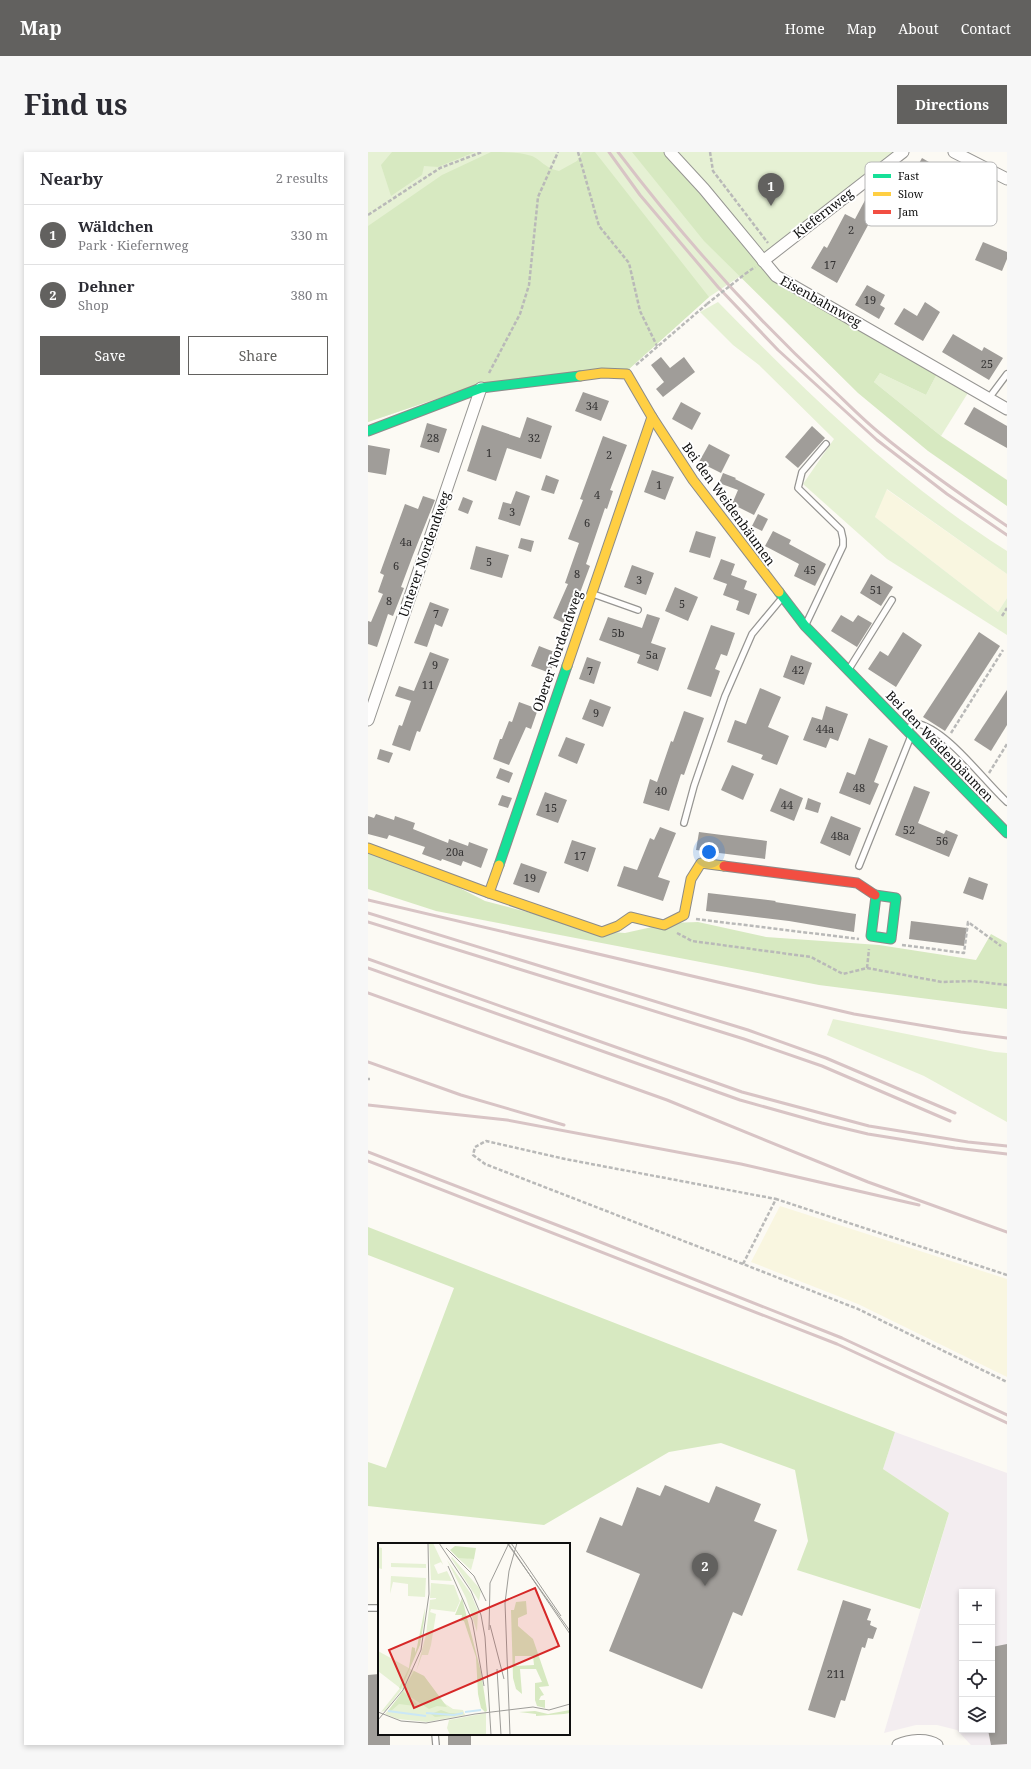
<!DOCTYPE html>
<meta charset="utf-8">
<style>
:root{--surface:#fff;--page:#f7f7f7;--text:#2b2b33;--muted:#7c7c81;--line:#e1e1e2;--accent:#62615f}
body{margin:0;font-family:"Noto Serif",serif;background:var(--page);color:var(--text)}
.controls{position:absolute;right:12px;bottom:12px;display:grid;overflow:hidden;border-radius:0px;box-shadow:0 2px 6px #0003}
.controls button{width:36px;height:36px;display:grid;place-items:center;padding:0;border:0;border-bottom:1px solid var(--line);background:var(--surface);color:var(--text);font:20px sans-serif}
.you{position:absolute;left:341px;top:700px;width:14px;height:14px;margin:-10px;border:3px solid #fff;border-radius:50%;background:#1a73e8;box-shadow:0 0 0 6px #1a73e833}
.badge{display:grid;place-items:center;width:26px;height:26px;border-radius:50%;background:var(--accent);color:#fff;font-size:13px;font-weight:700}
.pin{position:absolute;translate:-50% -33px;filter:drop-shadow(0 1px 2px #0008)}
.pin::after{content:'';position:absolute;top:21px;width:14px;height:12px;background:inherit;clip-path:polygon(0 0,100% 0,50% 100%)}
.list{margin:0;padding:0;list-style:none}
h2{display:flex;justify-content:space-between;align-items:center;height:52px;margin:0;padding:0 16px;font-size:17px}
h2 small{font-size:13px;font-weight:400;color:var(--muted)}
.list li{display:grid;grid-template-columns:26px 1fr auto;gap:12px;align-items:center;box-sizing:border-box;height:60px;padding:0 16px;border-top:1px solid var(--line)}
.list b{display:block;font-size:15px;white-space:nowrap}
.list p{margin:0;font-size:13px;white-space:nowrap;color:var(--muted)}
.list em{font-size:13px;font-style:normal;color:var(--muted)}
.actions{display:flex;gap:8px;padding:12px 16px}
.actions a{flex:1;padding:9px 0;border:1px solid var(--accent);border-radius:0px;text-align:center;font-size:14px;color:var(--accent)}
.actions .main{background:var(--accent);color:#fff}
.icon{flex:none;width:22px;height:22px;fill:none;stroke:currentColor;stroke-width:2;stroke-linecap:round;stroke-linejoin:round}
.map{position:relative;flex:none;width:639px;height:1593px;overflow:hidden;border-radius:0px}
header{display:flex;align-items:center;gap:24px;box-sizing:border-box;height:56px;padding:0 20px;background:var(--accent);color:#fff}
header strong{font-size:19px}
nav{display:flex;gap:22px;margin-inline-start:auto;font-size:14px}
.intro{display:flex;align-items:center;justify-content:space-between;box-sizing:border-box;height:96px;padding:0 24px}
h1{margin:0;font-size:28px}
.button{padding:10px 18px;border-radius:0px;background:var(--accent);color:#fff;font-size:14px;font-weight:700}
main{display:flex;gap:24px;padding:0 24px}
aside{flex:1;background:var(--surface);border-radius:0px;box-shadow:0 2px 6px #0003}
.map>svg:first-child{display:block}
.industrial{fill:#f3edf0;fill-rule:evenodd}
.farmland{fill:#f9f6e0}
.green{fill:#e6f1d4}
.forest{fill:#d7e9c1}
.building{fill:#a09d99}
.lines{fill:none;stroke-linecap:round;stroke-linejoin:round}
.lane-casing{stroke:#969592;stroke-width:8}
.street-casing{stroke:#969592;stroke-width:13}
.fast-casing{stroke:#8c8b89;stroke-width:11}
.slow-casing{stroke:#8c8b89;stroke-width:11}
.jam-casing{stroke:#8c8b89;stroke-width:11}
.path{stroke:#b9b9b8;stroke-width:2.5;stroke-dasharray:4 2;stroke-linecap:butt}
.lane{stroke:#fffefd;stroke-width:5.5}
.street{stroke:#fffefd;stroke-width:11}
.fast{stroke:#16e098;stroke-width:9}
.slow{stroke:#ffcf43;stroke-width:9}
.jam{stroke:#f24e42;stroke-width:9}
.rail{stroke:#d8c4c5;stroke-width:3}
.path-bridge{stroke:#b9b9b8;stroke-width:2.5;stroke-dasharray:4 2;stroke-linecap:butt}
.labels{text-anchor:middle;stroke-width:4;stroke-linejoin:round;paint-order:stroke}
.number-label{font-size:11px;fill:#333232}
.street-label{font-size:13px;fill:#0f0f0f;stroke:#fff}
.inset-river{fill:none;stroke:#cae7f6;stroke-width:2}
.inset-road{fill:none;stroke:#9d9c98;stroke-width:1}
.view{fill:#d62828;fill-opacity:0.15;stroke:#d62828;stroke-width:2}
.inset-edge{fill:none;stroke:#0f0f0f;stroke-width:2}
.key{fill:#fff;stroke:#b7b7b7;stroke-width:1}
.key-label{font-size:11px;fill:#0f0f0f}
</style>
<header>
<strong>Map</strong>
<nav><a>Home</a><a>Map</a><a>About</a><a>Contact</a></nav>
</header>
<div class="intro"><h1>Find us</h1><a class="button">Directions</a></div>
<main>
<aside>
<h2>Nearby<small>2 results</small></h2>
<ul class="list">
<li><span class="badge">1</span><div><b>Wäldchen</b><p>Park · Kiefernweg</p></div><em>330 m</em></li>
<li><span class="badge">2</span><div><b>Dehner</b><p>Shop</p></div><em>380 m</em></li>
</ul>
<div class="actions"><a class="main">Save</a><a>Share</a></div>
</aside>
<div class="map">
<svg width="639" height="1593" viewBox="0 0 639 1593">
<rect width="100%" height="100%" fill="#fcfaf4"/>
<path class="industrial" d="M527,1280L639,1321V1593H603L589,1578L569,1573H548L516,1581L581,1361L515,1317ZM594,1440H624V1578H594Z"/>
<g class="farmland">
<polygon points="518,337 639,422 639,446 630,460 507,365"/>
<polygon points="412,1054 639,1127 639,1225 490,1152 383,1110"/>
</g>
<g class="green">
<polygon points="0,0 535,0 395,109 341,145 261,217 112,232 0,270"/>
<path d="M350,150C439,241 531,331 639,399V422L519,337L507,365L630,460L639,446V483L519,407L435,332L466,287L391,213L365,193L332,160Z"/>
<polygon points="571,218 603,236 573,284 506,230 512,221 558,243"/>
<polygon points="465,867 627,900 639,901 639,970 556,924 459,883"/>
</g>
<g class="forest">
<polygon points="24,0 107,0 70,15 56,14 54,23 23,44 13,13"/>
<path d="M123,0C137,0 151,0 164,4C175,9 175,15 191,19L209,9L215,0H227L341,145L261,217L112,232L0,270V74L74,23Z"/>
<polygon points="264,0 302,0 395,109 571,218 558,243 512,221 506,230 573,284 639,328 639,354 560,299 490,241 336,89"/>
<polygon points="0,696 43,711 117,749 231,779 257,781 302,771 330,770 398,785 511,793 608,808 623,782 639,791 639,857 451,833 68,759 0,737"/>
<polygon points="0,1075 527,1280 515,1317 581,1361 552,1457 429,1418 440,1389 427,1318 353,1291 301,1300 176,1373 0,1354 0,1310 18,1316 86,1136 0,1103"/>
</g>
<g class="building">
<polygon points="554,6 573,17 559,41 540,31"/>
<polygon points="503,37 525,49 515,66 506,62 469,131 443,116 456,94 459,96 477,62 487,67"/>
<polygon points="615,90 639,100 639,107 634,119 607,108"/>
<polygon points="499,133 517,143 512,153 517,156 511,167 487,153"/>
<polygon points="557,150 572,160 555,189 526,172 536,156 549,164"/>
<polygon points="585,182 614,199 616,195 635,206 621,228 574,200"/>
<polygon points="293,205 302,216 316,205 327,220 295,245 288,237 296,230 283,213"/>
<polygon points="215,240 241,249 233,269 207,259"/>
<polygon points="313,250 333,261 324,278 304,267"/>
<polygon points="606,255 639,274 639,296 596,272"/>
<polygon points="159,265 184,274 173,307 139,296 128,329 99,319 114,273 152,286"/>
<polygon points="59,271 79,277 71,301 52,295"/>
<polygon points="444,274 457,286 430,316 417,305"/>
<polygon points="235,284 259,293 242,338 245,339 239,357 237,356 218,412 222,414 210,446 212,447 200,473 185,466 200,432 197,431 211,391 200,387 215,348 212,347"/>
<polygon points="341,292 362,303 353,321 331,310"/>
<polygon points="0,293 22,297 18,323 0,320"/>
<polygon points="284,318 306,325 297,348 276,340"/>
<polygon points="355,321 368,326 367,327 397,342 386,363 364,352 370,338 351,331"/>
<polygon points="178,323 191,328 186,342 173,338"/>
<polygon points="148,339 162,344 152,374 130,367 135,350 143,352"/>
<polygon points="55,344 67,348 45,403 33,435 36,436 25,464 20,462 9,495 0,492 0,469 3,470 15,442 10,440 16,423 12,421 37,352 50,357"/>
<polygon points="95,345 105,349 100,362 90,358"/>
<polygon points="390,362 400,367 394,379 384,374"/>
<polygon points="328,379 348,385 342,406 321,400"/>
<polygon points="405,379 423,388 421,392 458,412 447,434 426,424 431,412 397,394"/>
<polygon points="153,386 166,389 163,400 150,396"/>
<polygon points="108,394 141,403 134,426 102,417"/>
<polygon points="353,407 367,412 363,423 379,429 376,437 389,442 381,463 368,458 371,449 355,443 359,432 345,427"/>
<polygon points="264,413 286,421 278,443 256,435"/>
<polygon points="503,422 525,435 513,454 492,441"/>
<polygon points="307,435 330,445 320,469 297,459"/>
<polygon points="62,450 81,457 74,475 67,472 59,495 46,491"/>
<polygon points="279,462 292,466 283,491 298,496 290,519 269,511 272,503 231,488 240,465 274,476"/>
<polygon points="473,463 485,470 490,463 504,471 489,495 463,479"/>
<polygon points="343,473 367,481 359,504 353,502 347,517 352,519 343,545 319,537"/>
<polygon points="535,480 554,493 528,535 500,517 512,499 520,504"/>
<polygon points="611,480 632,494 577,579 555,565"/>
<polygon points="171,494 189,501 182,521 163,514"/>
<polygon points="62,500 81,507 52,580 49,579 42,599 24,593 31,573 34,574 43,549 27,544 31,534 46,539"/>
<polygon points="423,503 444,511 436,533 415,525"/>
<polygon points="219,505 233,510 226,532 211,527"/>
<polygon points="392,536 413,545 400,575 421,584 409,613 393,607 395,603 359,590 367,568 378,572"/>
<polygon points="639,538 639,573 623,599 606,588"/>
<polygon points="222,547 243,555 235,575 214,567"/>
<polygon points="151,550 170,557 163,577 158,575 141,613 125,607 132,587 134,587 141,569 144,570"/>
<polygon points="458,554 480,562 470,589 462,586 458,596 435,588 444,565 454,568"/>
<polygon points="316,559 336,566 316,623 313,622 301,659 275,651 282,627 289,630 303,589 305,590"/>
<polygon points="198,585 217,592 209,612 190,604"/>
<polygon points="501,586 520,594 506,630 511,632 502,653 471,641 479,620 487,623"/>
<polygon points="12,597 25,601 21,611 9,607"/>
<polygon points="364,613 386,622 375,648 353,638"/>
<polygon points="132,616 145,621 141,631 128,626"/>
<polygon points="546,634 562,640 550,671 576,682 578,678 590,683 581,705 527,683"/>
<polygon points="412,636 435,646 426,669 402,659"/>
<polygon points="177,640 199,648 190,671 168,663"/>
<polygon points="134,643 144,646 140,656 130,653"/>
<polygon points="440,646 453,651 450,661 437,657"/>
<polygon points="8,662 26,668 27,664 47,671 45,677 80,691 81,687 100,694 101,690 120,697 113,716 95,709 93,714 74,707 73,709 54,702 57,695 21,683 19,687 0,682 0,664 6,666"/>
<polygon points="463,664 493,676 482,704 452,691"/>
<polygon points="292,675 308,681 290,725 302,729 295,749 249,734 256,714 269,718 282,686 286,688"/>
<polygon points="331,680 399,689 397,707 328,698"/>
<polygon points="204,688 228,696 220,720 196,711"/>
<polygon points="153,711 179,720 171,741 145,732"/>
<polygon points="601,725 620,732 615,748 595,741"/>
<polygon points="340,741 408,749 407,750 488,762 486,780 421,769 338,759"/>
<polygon points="543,769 599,776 596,794 541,787"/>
<polygon points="297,1333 341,1351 348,1334 393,1352 386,1369 409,1378 374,1464 365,1460 334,1537 241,1499 272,1422 218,1400 232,1365 254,1374 269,1335 292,1344"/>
<polygon points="475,1448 503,1457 499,1468 503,1469 502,1473 509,1476 505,1487 500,1486 497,1496 494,1495 477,1549 473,1548 467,1566 440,1558"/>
<polygon points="639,1492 639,1592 623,1593 620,1578 624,1578 624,1495"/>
<polygon points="11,1522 11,1582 22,1582 22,1593 0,1593 0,1523"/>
<rect x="80" y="1582" width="23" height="11"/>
</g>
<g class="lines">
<g class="lane-casing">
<g id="lane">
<polyline points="621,246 639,222"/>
<polyline points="225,442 270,458"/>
<polyline points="438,472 475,394 475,387 473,378 430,336 434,320 458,292"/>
<polyline points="481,517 524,448"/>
<path d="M539,577L547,571C578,576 615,628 639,650"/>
<polyline points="316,671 326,634 357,544 384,482 414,446"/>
<polyline points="491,714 543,584"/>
<polyline points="0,1456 11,1456"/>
<polyline points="67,1582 68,1593"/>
</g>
</g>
<g class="street-casing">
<g id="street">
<polyline points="302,0 336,37 408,124 639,257"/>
<polyline points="586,0 639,27"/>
<polyline points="395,109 535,0"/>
<polyline points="0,568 113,236"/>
<path d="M530,1593C541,1588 559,1586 569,1593"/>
</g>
</g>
<g class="fast-casing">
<g id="fast">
<polyline points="0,279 113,236 212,224"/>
<polyline points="411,440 437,474 639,681"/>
<polyline points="131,713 199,514"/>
<polyline points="507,743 528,746 523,787 503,784 508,744"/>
</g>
</g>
<g class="slow-casing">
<g id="slow">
<polyline points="212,224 234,221 259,222 284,265 325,328 411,440"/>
<polyline points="199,514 284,265"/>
<polyline points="0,696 121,741 131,713"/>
<polyline points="121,741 234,780 250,774 263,765 296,773 316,763 323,727 333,711 356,714"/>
</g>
</g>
<g class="jam-casing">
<polyline id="jam" points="356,714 489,731 507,743"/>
</g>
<g class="path">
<polyline points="210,0 231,74 261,111 272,159 289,194"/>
<polyline points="342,0 345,19 400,91"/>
<polyline points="0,63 72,16 114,0"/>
<polyline points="377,122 387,115"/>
<polyline points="268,213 339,152"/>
<polyline points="121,221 152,162 161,133 170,45 190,0"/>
<polyline points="634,464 639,456"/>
<polyline points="583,581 635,498"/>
<polyline points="621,621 639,592"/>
<polyline points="328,767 491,787"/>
<polyline points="309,781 324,789 443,805 475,822 499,816 574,830 604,829 639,833"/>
<polyline points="534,793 596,801 600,770 633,794"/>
<polyline points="499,816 501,797"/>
<polyline points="0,927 2,927"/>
<polyline points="375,1112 117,1012 105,1003 107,995 118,989 197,1007 408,1047"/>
<polyline points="639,1123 408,1047 375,1112 490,1157 639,1230"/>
</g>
<use href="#lane" class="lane"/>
<use href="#street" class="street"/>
<use href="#fast" class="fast"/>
<use href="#slow" class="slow"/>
<use href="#jam" class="jam"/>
<g class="rail">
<polyline points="241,0 272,43 350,135 410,198 509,288 579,342 639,383"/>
<path d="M250,0C314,84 383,162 461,234C478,250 495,268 514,283C554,316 596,345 639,374"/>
<polyline points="0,748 486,862 593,880 639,886"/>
<polyline points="0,761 380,878 458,906 587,961"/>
<polyline points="0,770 376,887 454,914 582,969"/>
<polyline points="0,807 374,940 501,974 600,990 639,994"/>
<polyline points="0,816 372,948 454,971 500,982 587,996 639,1002"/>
<polyline points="0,841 299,948 500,1030 639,1080"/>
<polyline points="0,910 93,943 196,973"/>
<polyline points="0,953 139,968 373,1012 551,1053"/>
<polyline points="0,1000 207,1080 474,1186 639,1263"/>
<polyline points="0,1009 469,1192 639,1271"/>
</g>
<polyline class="path-bridge" points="339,152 377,122"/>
</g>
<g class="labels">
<g class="number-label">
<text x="483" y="82">2</text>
<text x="462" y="117">17</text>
<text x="502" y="152">19</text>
<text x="619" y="216">25</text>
<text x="224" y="258">34</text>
<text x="65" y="290">28</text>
<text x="166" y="290">32</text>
<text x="121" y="305">1</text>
<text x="241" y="307">2</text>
<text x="291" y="337">1</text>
<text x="229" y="347">4</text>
<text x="144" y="364">3</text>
<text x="219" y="375">6</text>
<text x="38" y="394">4a</text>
<text x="121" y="414">5</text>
<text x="28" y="418">6</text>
<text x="442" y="422">45</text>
<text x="209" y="426">8</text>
<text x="271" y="432">3</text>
<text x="508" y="442">51</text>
<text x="21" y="453">8</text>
<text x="314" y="456">5</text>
<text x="68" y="466">7</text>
<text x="250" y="485">5b</text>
<text x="284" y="507">5a</text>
<text x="67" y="517">9</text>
<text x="430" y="522">42</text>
<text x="222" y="523">7</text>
<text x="60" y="537">11</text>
<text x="228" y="565">9</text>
<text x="457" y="581">44a</text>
<text x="491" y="640">48</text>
<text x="293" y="643">40</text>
<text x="419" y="657">44</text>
<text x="183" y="660">15</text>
<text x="541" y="682">52</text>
<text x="472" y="688">48a</text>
<text x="574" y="693">56</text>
<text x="87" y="704">20a</text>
<text x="212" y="708">17</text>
<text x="162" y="730">19</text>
<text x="468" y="1526">211</text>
</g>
<g class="street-label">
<text transform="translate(455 61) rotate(-38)" y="5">Kiefernweg</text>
<text transform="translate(453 149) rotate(29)" y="5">Eisenbahnweg</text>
<text transform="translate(361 352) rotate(54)" y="5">Bei den Weidenbäumen</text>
<text transform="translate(56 402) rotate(-71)" y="5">Unterer Nordendweg</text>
<text transform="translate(189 499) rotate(-71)" y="5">Oberer Nordendweg</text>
<text transform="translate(572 594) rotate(46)" y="5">Bei den Weidenbäumen</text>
</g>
</g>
<g transform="translate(10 1391)">
<rect width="192" height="192" fill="#fcfaf4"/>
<path d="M51,0H55L64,19L65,22L63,19L56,22L60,31L69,28L74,38L53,37ZM0,4L4,5V26L0,25ZM74,14L103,47L101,58L73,15ZM83,14L96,16L93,27L80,15ZM69,17L93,51L100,68L99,89L88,55ZM13,20L48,21V25L13,24ZM13,33L48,35L47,54L30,53V41L15,39L12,51ZM53,40L76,42L82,58L77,69L53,66L52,69L58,71L53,102L50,112H44L38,129L46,133L66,160L75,166L85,167L87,172L49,179L20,176L7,171L20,156L25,147L24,146L7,168L3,169L22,145L0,128V108L38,129L48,92L52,57L58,56V48V55H52ZM108,170V192H72L69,185L71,177Z" fill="#e6f1d4"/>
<path d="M77,3L98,5L96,16L80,15L72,7ZM84,55L103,129L109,168L107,169L103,165L100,151L98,114L86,78H83L84,72H77ZM148,58L149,71L140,75V83L155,96L171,143L161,144L166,152L163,153L161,157H167V165L159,163L157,157V140L164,139L158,126H142L144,151L138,146L135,135L133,67H136L138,59ZM137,113H155L156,122L137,123ZM47,65L46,78L42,102L23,146L21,145L31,125L34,104L37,105V110L39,104ZM36,128L46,133L69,164L59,163L51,166L31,153V147L26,146ZM25,148L39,161L37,163L21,161L13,168H10ZM63,167L71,170L85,171L57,174L53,171ZM192,167V170L186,171L158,173V171L141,169L157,168L170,171Z" fill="#d7e9c1" fill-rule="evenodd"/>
<path class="inset-river" d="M10,168L48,173M87,169L103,167M48,170L76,172L85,170"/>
<path class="inset-road" d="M61,0L93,48L103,72L107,94L113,192M129,0L192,88M130,0L192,91M133,0L183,73M68,5L96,33L108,58M70,23L94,77L106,143M112,82L126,136M111,87L112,40L131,0M119,126L123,192M0,169L23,178L48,180L97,171L155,164L171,167L192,161M0,177L25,147L43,107L51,51L50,0M132,192L127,60L131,28L139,0"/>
<path class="view" d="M157,45L181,103L36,165L11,107Z"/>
<rect width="192" height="192" class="inset-edge"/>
</g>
<rect x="497" y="10" width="132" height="64" rx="6" class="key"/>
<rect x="505" y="22" width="18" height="4" fill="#16e098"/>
<rect x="505" y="40" width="18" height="4" fill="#ffcf43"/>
<rect x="505" y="58" width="18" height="4" fill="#f24e42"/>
<g class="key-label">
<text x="530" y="28">Fast</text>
<text x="530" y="46">Slow</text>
<text x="530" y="64">Jam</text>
</g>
</svg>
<div class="controls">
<button>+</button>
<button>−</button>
<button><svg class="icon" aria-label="locate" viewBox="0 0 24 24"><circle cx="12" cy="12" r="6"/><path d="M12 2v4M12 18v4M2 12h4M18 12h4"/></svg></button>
<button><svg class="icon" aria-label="layers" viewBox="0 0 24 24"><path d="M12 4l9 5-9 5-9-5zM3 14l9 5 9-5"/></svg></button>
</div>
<div class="you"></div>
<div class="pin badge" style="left:403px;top:54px">1</div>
<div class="pin badge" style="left:337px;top:1434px">2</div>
</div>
</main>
